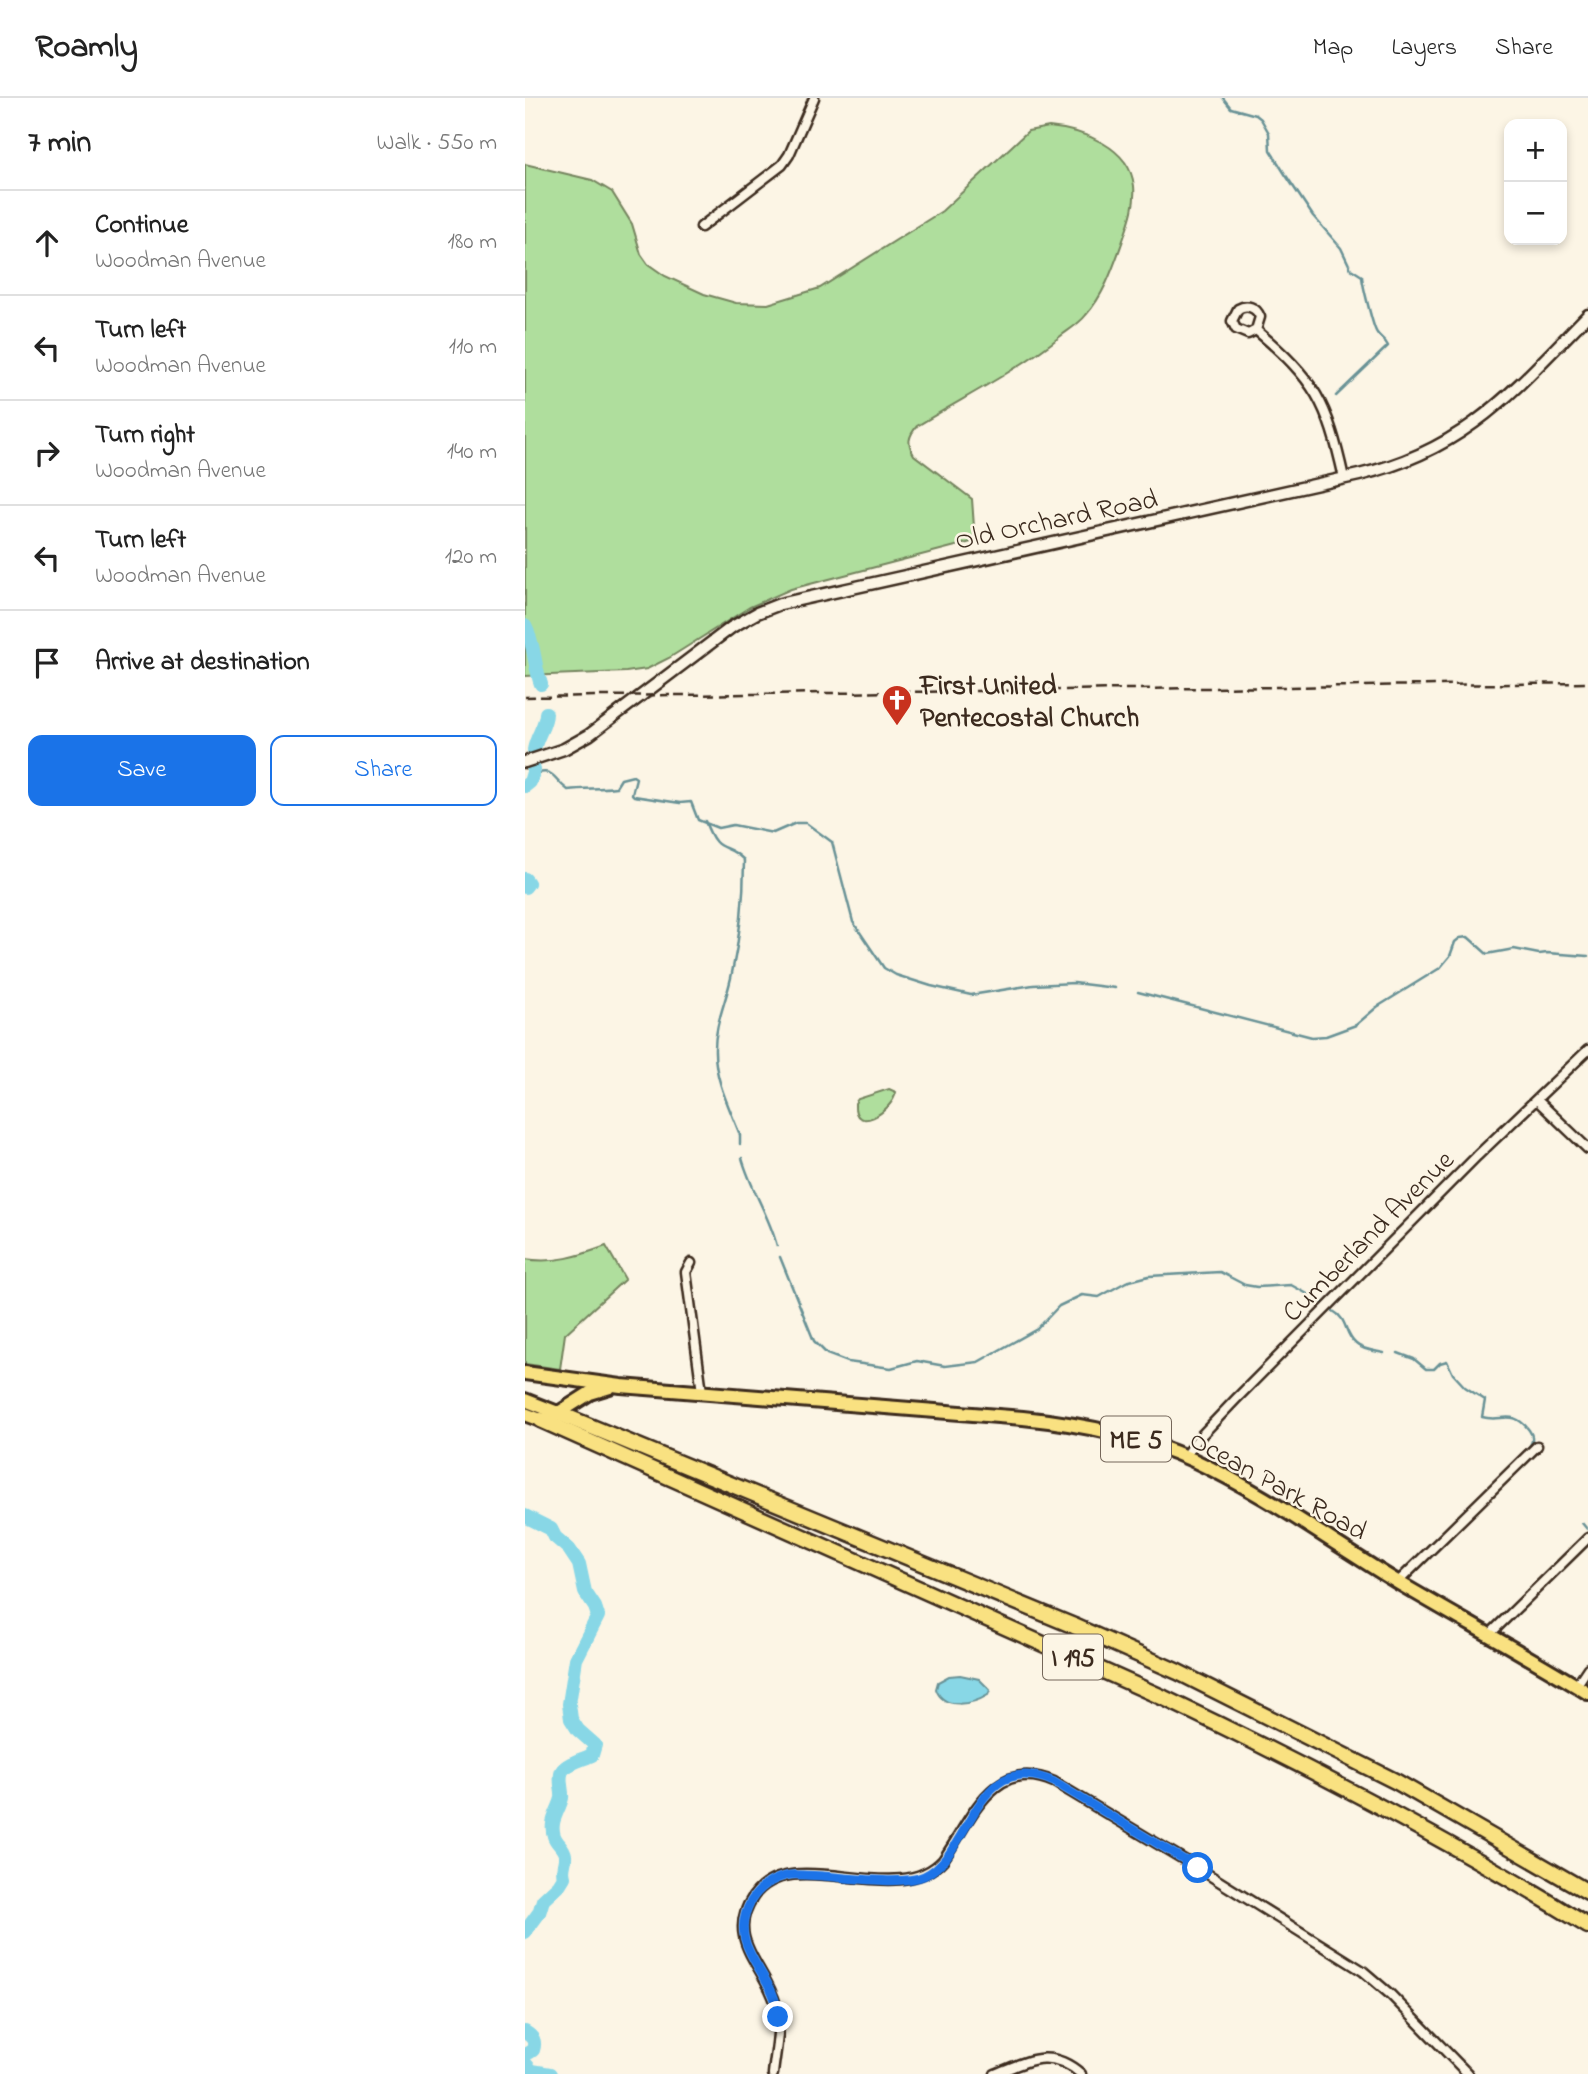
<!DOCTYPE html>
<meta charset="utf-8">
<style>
:root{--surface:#fff;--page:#f6f6f6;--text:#222;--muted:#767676;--line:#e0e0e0;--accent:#1a73e8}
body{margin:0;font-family:"Indie Flower",sans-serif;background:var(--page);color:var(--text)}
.controls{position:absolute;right:21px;top:21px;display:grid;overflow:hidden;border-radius:14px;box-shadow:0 4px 10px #0003}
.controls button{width:63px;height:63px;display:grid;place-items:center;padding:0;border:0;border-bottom:2px solid var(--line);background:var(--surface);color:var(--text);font:35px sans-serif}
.stop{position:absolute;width:21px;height:21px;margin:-16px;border:5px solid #1a73e8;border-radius:50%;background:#fff}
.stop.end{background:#1a73e8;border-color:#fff;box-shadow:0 2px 7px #0008}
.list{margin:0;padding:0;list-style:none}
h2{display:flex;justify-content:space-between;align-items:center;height:91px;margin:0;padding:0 28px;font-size:30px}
h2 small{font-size:23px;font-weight:400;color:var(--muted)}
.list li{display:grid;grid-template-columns:46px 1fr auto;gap:21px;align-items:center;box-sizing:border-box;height:105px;padding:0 28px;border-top:2px solid var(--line)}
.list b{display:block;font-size:26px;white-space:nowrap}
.list p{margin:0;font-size:23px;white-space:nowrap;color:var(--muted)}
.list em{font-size:23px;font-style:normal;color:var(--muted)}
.actions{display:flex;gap:14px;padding:21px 28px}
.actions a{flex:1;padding:16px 0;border:2px solid var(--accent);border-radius:14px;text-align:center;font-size:24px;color:var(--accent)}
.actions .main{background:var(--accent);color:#fff}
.icon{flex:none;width:38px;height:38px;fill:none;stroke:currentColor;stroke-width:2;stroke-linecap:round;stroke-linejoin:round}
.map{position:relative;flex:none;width:1063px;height:1976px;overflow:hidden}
header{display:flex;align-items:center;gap:42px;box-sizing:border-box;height:98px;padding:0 35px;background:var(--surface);border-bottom:2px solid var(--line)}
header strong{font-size:33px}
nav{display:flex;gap:38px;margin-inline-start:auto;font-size:24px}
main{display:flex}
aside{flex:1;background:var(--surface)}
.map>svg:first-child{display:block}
.green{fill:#afde9d;stroke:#75845e;stroke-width:2}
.water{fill:#88d7e6;stroke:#699296;stroke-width:2}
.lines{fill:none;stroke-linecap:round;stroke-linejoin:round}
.stream{stroke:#699296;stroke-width:2.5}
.river{stroke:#88d7e6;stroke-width:14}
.minor-casing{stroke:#3b2a1e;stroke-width:13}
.tertiary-casing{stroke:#3b2a1e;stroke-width:15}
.primary-casing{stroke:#3b2a1e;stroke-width:18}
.motorway-casing{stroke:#3b2a1e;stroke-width:19}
.minor{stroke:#fcf5e5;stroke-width:8}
.tertiary{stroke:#fcf5e5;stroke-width:10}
.primary{stroke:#f9e181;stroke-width:12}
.motorway{stroke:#f9e181;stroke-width:14}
.rail{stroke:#3b2a1e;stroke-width:2.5;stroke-dasharray:10 5;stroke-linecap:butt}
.route{stroke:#1a73e8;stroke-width:9}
.labels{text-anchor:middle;stroke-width:5;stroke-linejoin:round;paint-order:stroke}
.shield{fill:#fcf5e5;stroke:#75675a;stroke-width:2}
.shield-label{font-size:26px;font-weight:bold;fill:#3b2a1e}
.street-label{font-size:28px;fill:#3b2a1e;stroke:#fcf5e5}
.poi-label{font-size:28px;font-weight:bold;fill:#3b2a1e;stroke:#fcf5e5;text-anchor:start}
</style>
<header>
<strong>Roamly</strong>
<nav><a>Map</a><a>Layers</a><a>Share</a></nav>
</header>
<main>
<aside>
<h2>7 min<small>Walk · 550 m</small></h2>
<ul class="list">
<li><svg class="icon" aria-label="ahead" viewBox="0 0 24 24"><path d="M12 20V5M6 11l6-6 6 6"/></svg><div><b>Continue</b><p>Woodman Avenue</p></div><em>180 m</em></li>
<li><svg class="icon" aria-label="left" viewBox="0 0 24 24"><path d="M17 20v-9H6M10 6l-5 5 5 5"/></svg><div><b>Turn left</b><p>Woodman Avenue</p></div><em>110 m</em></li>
<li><svg class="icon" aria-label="right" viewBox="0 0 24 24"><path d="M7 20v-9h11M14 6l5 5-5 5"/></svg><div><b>Turn right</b><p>Woodman Avenue</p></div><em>140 m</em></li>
<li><svg class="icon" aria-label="left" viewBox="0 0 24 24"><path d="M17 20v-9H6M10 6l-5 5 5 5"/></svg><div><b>Turn left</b><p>Woodman Avenue</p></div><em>120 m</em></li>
<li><svg class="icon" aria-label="arrive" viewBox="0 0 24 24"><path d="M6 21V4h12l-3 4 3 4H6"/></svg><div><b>Arrive at destination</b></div></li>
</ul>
<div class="actions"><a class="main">Save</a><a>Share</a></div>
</aside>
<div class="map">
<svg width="1063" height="1976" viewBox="0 0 1063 1976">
<rect width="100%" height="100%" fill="#fcf5e5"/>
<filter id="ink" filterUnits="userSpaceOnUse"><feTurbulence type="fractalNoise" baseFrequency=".0143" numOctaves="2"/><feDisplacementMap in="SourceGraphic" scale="14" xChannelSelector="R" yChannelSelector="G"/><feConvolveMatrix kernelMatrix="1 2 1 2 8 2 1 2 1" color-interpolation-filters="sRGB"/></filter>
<g filter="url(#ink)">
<g class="green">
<path d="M524,29C558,32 605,49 609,88C611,108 603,127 597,145C588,170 579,197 561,217C555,225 545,231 537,237C492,273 441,298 392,328C383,339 382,345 389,357L447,401L450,443L266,491L225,509L144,560L122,571L101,574L0,578V66L67,82L87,94L107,126L116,156L123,166L140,178L179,196L211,205L243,206L295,190L417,113L503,33Z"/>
<path d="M364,991L371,994C367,1014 328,1038 330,1005L333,1001Z"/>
<path d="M81,1148L100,1181L40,1236L35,1271L0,1266V1161C29,1166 54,1158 81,1148Z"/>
</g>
<path class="water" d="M435,1577L454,1581L465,1592L463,1597C447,1607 418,1612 411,1591L413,1584L424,1578Z"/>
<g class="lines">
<g class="stream">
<path d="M698,0L706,10L731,17L736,21L744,35L745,52L760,76L788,118L816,150L826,171L837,178C837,184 848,230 852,235C855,240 860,241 863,248L811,298"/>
<path d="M8,676C32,670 27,681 43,692C60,690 75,691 91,689L96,681L108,678L111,680L107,696L109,698L155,705L166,704L173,722L193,730L208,727L248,735L271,725H281L307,744L328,824L359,870L371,877L406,888L446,897L508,887L549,885L590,890"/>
<path d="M180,723C193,759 199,742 219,762C219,800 215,838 207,875C202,902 189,927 190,954C190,982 205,1011 215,1037V1046"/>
<polyline points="613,894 787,939 801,938 831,927 852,909 915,870 925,858 930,844 935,840 943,839 962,856 989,851 1014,856 1022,855 1063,858"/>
<path d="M217,1060C226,1092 244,1117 252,1148"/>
<polyline points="255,1159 289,1243 302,1256 323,1264 366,1270 392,1263 420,1268 453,1264 512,1231 534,1208 557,1197 574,1199 601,1184 624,1178 695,1174 720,1187 732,1189 766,1187 799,1205"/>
<path d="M808,1213C823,1221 819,1236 831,1246C837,1252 850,1253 859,1255"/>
<path d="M873,1255L889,1261L901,1271H909L915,1265L922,1263L928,1276L940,1289L960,1302L957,1319C977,1325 987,1310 1004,1332C1013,1344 1001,1352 993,1361"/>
<polyline points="1057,1425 1062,1431"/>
</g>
<g class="river">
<path d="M0,528C10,546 9,568 16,586"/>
<path d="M9,652C11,638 21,628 21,615"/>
<polyline points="0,688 5,684 9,671"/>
<polyline points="0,781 3,785 0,789"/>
<path d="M0,1418L26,1431L30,1439L44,1451L54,1466L60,1494L70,1509L73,1518L51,1561L44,1606L46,1621L53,1632L70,1647L67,1657C59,1661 42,1665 37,1673C33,1681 38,1692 37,1700C34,1713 24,1723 29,1738C31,1745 39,1749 40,1757C41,1765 36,1770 39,1779L34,1787L18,1802L14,1815L0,1834"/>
<path d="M0,1934C8,1939 11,1943 8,1952L0,1957"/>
<polyline points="0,1965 7,1973 25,1976"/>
</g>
<g class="minor-casing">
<g id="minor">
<polyline points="176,129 257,67 264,57 289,0"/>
<path d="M731,232L723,236L711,231L707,223L713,211C722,206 731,209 735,219L731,232C791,283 802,304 819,380"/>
<polyline points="1012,1002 1063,1051"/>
<polyline points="166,1165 161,1174 177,1294"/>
<polyline points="659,1359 672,1342 711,1301 952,1058 1063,952"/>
<polyline points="873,1484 1012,1348"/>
<polyline points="965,1536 1063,1440"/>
<polyline points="1051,1588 1063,1570"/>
<path d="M248,1976C250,1955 257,1927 251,1907C241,1868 199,1842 228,1799C266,1743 372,1813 418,1762C446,1723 467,1657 529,1684L673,1770L838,1873L866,1897L943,1976"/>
<path d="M470,1976C503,1963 525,1949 556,1976"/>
</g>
</g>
<g class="tertiary-casing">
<path id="tertiary" d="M0,664L39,651L64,637L207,529L232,515L255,506L834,377C941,352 989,292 1063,217"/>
</g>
<g class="primary-casing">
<g id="primary">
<path d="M0,1275L96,1288L498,1320C557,1326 615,1338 668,1362C741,1396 806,1444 874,1485C937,1522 1001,1557 1063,1595"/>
<polyline points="0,1302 33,1315"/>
<polyline points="0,1316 16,1322 24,1321 65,1295 85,1289"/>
</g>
</g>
<g class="motorway-casing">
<g id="motorway">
<polyline points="33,1315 549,1528 653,1574 872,1684 1063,1794"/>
<path d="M16,1322L639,1600C784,1669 926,1743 1063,1828"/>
</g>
</g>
<use href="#minor" class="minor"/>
<use href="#tertiary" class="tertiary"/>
<use href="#primary" class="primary"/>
<use href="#motorway" class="motorway"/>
<polyline class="rail" points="0,599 1063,585"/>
</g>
</g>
<g class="lines" filter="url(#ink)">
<path class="route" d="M253,1919C252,1875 199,1851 226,1803C235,1788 248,1780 265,1777C299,1775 372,1790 399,1778C449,1755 448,1649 529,1684L673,1770"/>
</g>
<defs>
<g id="church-pin" transform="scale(1.575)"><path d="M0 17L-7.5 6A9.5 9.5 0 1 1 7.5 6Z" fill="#c8321e" stroke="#fcf5e5"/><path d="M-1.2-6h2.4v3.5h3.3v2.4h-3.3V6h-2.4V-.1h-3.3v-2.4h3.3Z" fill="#fff"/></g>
</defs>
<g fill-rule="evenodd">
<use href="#church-pin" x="372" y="602"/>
</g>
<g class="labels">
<g class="shield">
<rect x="576" y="1318.5" width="70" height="45" rx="5"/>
<rect x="518" y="1536.5" width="60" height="45" rx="5"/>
</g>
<g class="shield-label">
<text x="611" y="1350">ME 5</text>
<text x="548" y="1568">I 195</text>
</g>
<g class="street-label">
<text transform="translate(531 420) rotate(-12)" y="10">Old Orchard Road</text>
<text transform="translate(842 1137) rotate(-45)" y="10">Cumberland Avenue</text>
<text transform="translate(754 1386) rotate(29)" y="10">Ocean Park Road</text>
</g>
<g class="poi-label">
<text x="395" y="596">First United<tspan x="395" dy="32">Pentecostal Church</tspan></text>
</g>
</g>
</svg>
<div class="controls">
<button>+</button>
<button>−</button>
</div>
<div class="stop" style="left:673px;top:1770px"></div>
<div class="stop end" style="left:253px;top:1919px"></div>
</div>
</main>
